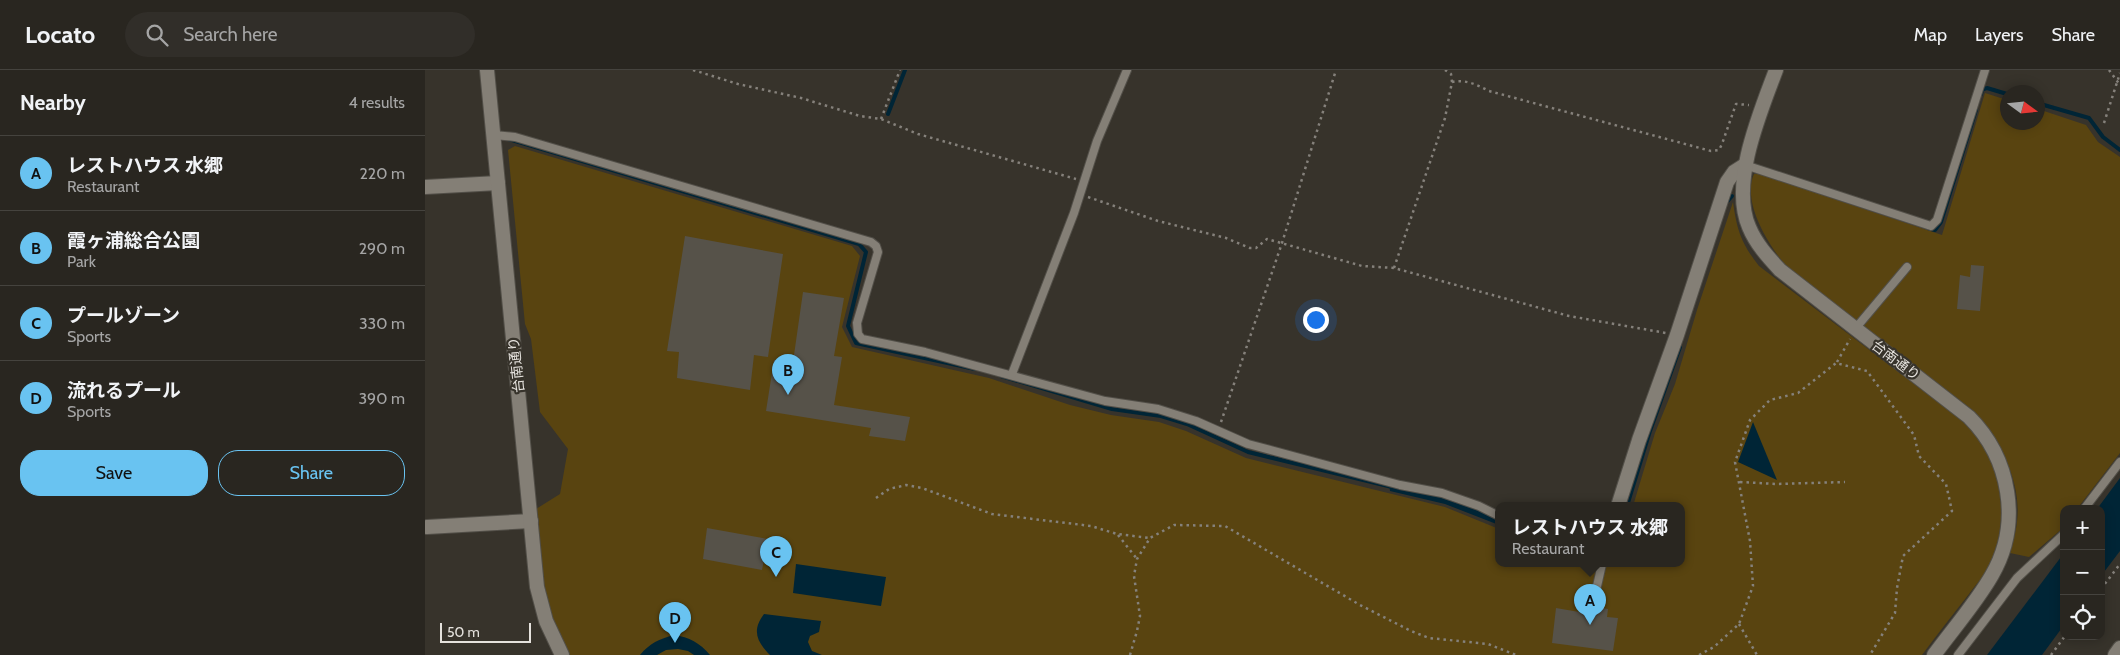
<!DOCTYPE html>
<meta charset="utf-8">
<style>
:root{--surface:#292620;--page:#312e29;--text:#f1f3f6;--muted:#a5a5a5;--line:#45433e;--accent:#69c3f1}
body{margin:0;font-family:Cabin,"Noto Sans JP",sans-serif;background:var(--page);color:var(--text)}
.controls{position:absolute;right:15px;bottom:15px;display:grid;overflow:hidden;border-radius:10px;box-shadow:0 2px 12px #0003}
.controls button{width:45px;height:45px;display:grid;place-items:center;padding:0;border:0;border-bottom:1px solid var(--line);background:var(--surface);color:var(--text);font:25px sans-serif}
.compass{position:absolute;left:1575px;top:15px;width:45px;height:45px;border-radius:50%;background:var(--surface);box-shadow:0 2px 12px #0003;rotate:105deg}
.scale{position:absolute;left:15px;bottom:12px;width:91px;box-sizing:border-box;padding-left:5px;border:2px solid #e5e2dd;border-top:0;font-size:14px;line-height:18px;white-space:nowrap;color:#e5e2dd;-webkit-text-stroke:4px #37332b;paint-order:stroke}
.you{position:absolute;left:890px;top:249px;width:18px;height:18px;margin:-12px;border:4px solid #fff;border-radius:50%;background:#1a73e8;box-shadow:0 0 0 8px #1a73e833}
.badge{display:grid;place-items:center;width:32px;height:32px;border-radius:50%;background:var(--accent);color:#111;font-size:16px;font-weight:700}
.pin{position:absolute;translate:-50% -41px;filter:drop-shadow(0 1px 2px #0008)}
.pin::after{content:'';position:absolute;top:26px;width:18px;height:15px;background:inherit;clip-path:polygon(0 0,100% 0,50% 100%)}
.popup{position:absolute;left:1070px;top:432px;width:190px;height:65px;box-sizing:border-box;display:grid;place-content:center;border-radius:10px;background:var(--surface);filter:drop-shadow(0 1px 4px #0005);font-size:16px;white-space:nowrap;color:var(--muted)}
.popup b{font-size:19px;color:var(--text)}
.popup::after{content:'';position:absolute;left:50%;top:100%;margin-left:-10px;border:10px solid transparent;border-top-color:var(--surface)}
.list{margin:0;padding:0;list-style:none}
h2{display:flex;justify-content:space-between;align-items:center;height:65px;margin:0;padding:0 20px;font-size:21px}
h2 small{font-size:16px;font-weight:400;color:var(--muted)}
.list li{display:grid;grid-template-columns:32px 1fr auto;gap:15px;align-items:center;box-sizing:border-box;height:75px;padding:0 20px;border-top:1px solid var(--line)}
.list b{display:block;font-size:19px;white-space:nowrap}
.list p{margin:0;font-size:16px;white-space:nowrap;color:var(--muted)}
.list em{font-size:16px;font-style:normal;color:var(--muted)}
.actions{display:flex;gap:10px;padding:15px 20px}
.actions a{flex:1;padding:11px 0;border:1px solid var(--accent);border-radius:20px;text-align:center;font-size:18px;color:var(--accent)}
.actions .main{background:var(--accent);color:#111}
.icon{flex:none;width:28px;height:28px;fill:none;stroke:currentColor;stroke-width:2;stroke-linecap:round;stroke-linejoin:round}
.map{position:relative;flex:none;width:1695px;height:585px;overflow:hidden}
header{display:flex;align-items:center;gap:30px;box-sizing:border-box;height:70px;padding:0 25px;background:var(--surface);border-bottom:1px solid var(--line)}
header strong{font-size:24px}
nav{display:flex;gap:28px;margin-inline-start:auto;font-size:18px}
.search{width:350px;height:45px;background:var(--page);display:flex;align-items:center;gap:12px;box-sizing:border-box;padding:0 18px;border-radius:28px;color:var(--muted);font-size:19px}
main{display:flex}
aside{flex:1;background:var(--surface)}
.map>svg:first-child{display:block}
.green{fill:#594410}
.water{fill:#002536}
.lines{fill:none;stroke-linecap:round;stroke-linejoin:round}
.stream{stroke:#002536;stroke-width:4}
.building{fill:#565249}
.service-casing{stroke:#524f48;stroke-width:10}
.minor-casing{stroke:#524f48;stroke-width:16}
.tertiary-casing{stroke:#524f48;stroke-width:16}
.path{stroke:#85817b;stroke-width:2.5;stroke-dasharray:2.5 4;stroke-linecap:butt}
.service{stroke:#847f76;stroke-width:8}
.minor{stroke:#847f76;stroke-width:14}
.tertiary{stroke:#847f76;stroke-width:14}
.labels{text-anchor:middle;stroke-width:4.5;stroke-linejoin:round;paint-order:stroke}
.street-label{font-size:14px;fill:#e5e2dd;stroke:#37332b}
</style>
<header>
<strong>Locato</strong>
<div class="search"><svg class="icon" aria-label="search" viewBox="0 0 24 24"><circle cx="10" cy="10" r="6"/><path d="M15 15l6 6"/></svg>Search here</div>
<nav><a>Map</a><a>Layers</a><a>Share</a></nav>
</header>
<main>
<aside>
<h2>Nearby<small>4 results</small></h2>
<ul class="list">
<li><span class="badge">A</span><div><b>レストハウス 水郷</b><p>Restaurant</p></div><em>220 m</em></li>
<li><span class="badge">B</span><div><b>霞ヶ浦総合公園</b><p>Park</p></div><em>290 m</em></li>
<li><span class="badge">C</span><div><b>プールゾーン</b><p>Sports</p></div><em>330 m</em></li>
<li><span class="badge">D</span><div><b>流れるプール</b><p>Sports</p></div><em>390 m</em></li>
</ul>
<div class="actions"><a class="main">Save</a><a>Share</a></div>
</aside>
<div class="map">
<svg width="1695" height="585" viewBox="0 0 1695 585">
<rect width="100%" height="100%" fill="#37332b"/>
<g class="green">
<path d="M1560,23L1582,30V52H1612L1613,39L1661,55L1673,72L1695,87V383L1652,439H1639L1638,458L1604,487L1585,483C1587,473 1591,463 1592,452C1597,412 1575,371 1550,342L1363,198C1345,178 1316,132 1329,104H1334L1517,165Z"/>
<path d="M90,76L427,176L435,186L417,257L427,277L564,308L645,335L686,345L734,352L761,361L821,388L1020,437L1074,459V494H1256V436H1208L1230,363L1250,314L1272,240L1308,132C1312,160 1316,173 1334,196L1538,351C1545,358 1552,366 1558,374C1579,408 1582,456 1566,493C1561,504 1551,514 1544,524C1528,544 1512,565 1497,585H143L129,558L118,515L111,439L135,424L143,379L115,342L106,269L100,254L83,80Z"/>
</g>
<g class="water">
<polygon points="1328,352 1352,410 1313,392"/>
<polygon points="1695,408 1695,481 1676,506 1676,439 1672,439"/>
<polygon points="964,414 1022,428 1074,448 1074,455 1020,434 965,421"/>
<polygon points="1639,483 1639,555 1617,585 1562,585"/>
<polygon points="371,494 461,507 456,536 368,523"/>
<path d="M339,544L396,551L394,562L385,566L383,572L387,581L397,585H345C331,571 327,560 339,544Z"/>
<path d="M249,565C264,567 275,573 285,585H269L263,581L253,579L241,580L232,585H215C225,573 234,569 249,565Z"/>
</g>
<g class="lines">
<g class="stream">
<polyline points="1556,24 1557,20 1562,18 1582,24"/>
<polyline points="1612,33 1664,48 1678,67 1695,80"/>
<polyline points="463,44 480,0"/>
<polyline points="83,69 434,174 441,182 423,256 431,273 550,299"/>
<polyline points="1300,134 1307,126"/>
<polyline points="1503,158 1510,160 1516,152 1551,40"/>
<polyline points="576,306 687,339 736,346 762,354 823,382 967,417"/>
<polyline points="1202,436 1225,361 1255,277"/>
</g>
</g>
<g class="building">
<polygon points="260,166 358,184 343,287 329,285 325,320 252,308 254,282 242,281"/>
<polygon points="1546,195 1559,196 1555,241 1532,239 1535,205 1545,207"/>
<polygon points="378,222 419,228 409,286 417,287 409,335 485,347 480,371 444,366 446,358 341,341 349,290 368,292"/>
<polygon points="282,458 343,469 337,500 278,489"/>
<polygon points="1161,535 1183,539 1182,547 1193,548 1188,581 1127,573 1131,538 1160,543"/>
</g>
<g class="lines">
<g class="service-casing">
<g id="service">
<polyline points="69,65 90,67 446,172 451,176 453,182 432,253 433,264 437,269 500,282 680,331 733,339 771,351 823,374 975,415 1017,423 1054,436 1074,446"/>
<polyline points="1320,95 1506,156 1512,150 1560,0"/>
<polyline points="1430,259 1482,197"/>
<polyline points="587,304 649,143 672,71 702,0"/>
<polyline points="1659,439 1695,392"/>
<polyline points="1170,525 1177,494"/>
<polyline points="1533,585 1592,508 1639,464"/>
</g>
</g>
<g class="minor-casing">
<g id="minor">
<polyline points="0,117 73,113"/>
<polyline points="1193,436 1214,370 1252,265 1302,112 1309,102 1320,95"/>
<polyline points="2,457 106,451"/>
<polyline points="1690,585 1695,578"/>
</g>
</g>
<g class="tertiary-casing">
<g id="tertiary">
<polyline points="62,0 112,517 121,551 137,585"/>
<path d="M1351,0C1335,43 1305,113 1324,157C1331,174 1343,187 1355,200L1544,347C1585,388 1597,453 1567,505C1551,533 1528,559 1509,585"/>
</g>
</g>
<g class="path">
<polyline points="268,0 313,14 376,28 435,46 456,49 493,64 651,109"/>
<polyline points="1684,0 1695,15"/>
<path d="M1027,12C1041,9 1052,15 1064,21L1286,81L1294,80L1297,74L1311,34L1324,35"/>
<polyline points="456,49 475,0"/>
<polyline points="1679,53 1695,3"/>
<polyline points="663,127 733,151 801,168 825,178 831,178 842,169 937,196 969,198 1144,246 1241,263"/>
<polyline points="969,198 1020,48 1027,12 1026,4 1020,0"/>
<polyline points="1412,292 1425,269"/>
<polyline points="796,352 857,173 911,0"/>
<polyline points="1315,412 1352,414 1420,412"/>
<polyline points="451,428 464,419 481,415 497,418 567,444 666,456 692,464 725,468"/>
<polyline points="693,465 712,489"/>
<polyline points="1676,519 1695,494"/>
<polyline points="1314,554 1332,585"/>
<polyline points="705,585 712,561 715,546 709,506 712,489 725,468 749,455 800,456 935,535 986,561 1004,568 1063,574 1091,585"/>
<polyline points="1274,585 1289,577 1314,554 1328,516 1325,471 1310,392 1325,350 1345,330 1373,323 1411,293 1442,301 1489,365 1494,386 1521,414 1527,441 1478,486 1472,518 1470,543 1445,585"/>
<polyline points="1626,585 1640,566"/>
</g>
<use href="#service" class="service"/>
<use href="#minor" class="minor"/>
<use href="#tertiary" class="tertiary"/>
</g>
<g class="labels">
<g class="street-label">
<text transform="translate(1471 290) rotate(37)" y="5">台南通り</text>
<text transform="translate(91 295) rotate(-96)" y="5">台南通り</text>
</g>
</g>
</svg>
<div class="controls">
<button>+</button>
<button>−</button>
<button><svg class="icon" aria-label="locate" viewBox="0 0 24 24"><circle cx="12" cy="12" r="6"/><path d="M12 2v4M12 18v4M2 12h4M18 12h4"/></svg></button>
</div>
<svg class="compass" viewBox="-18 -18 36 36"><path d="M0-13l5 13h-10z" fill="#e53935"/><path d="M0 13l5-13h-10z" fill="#a5a5a5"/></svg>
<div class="scale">50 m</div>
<div class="you"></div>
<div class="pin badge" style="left:1165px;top:555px">A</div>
<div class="popup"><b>レストハウス 水郷</b>Restaurant</div>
<div class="pin badge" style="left:363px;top:325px">B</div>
<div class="pin badge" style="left:351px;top:507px">C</div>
<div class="pin badge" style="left:250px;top:573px">D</div>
</div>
</main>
